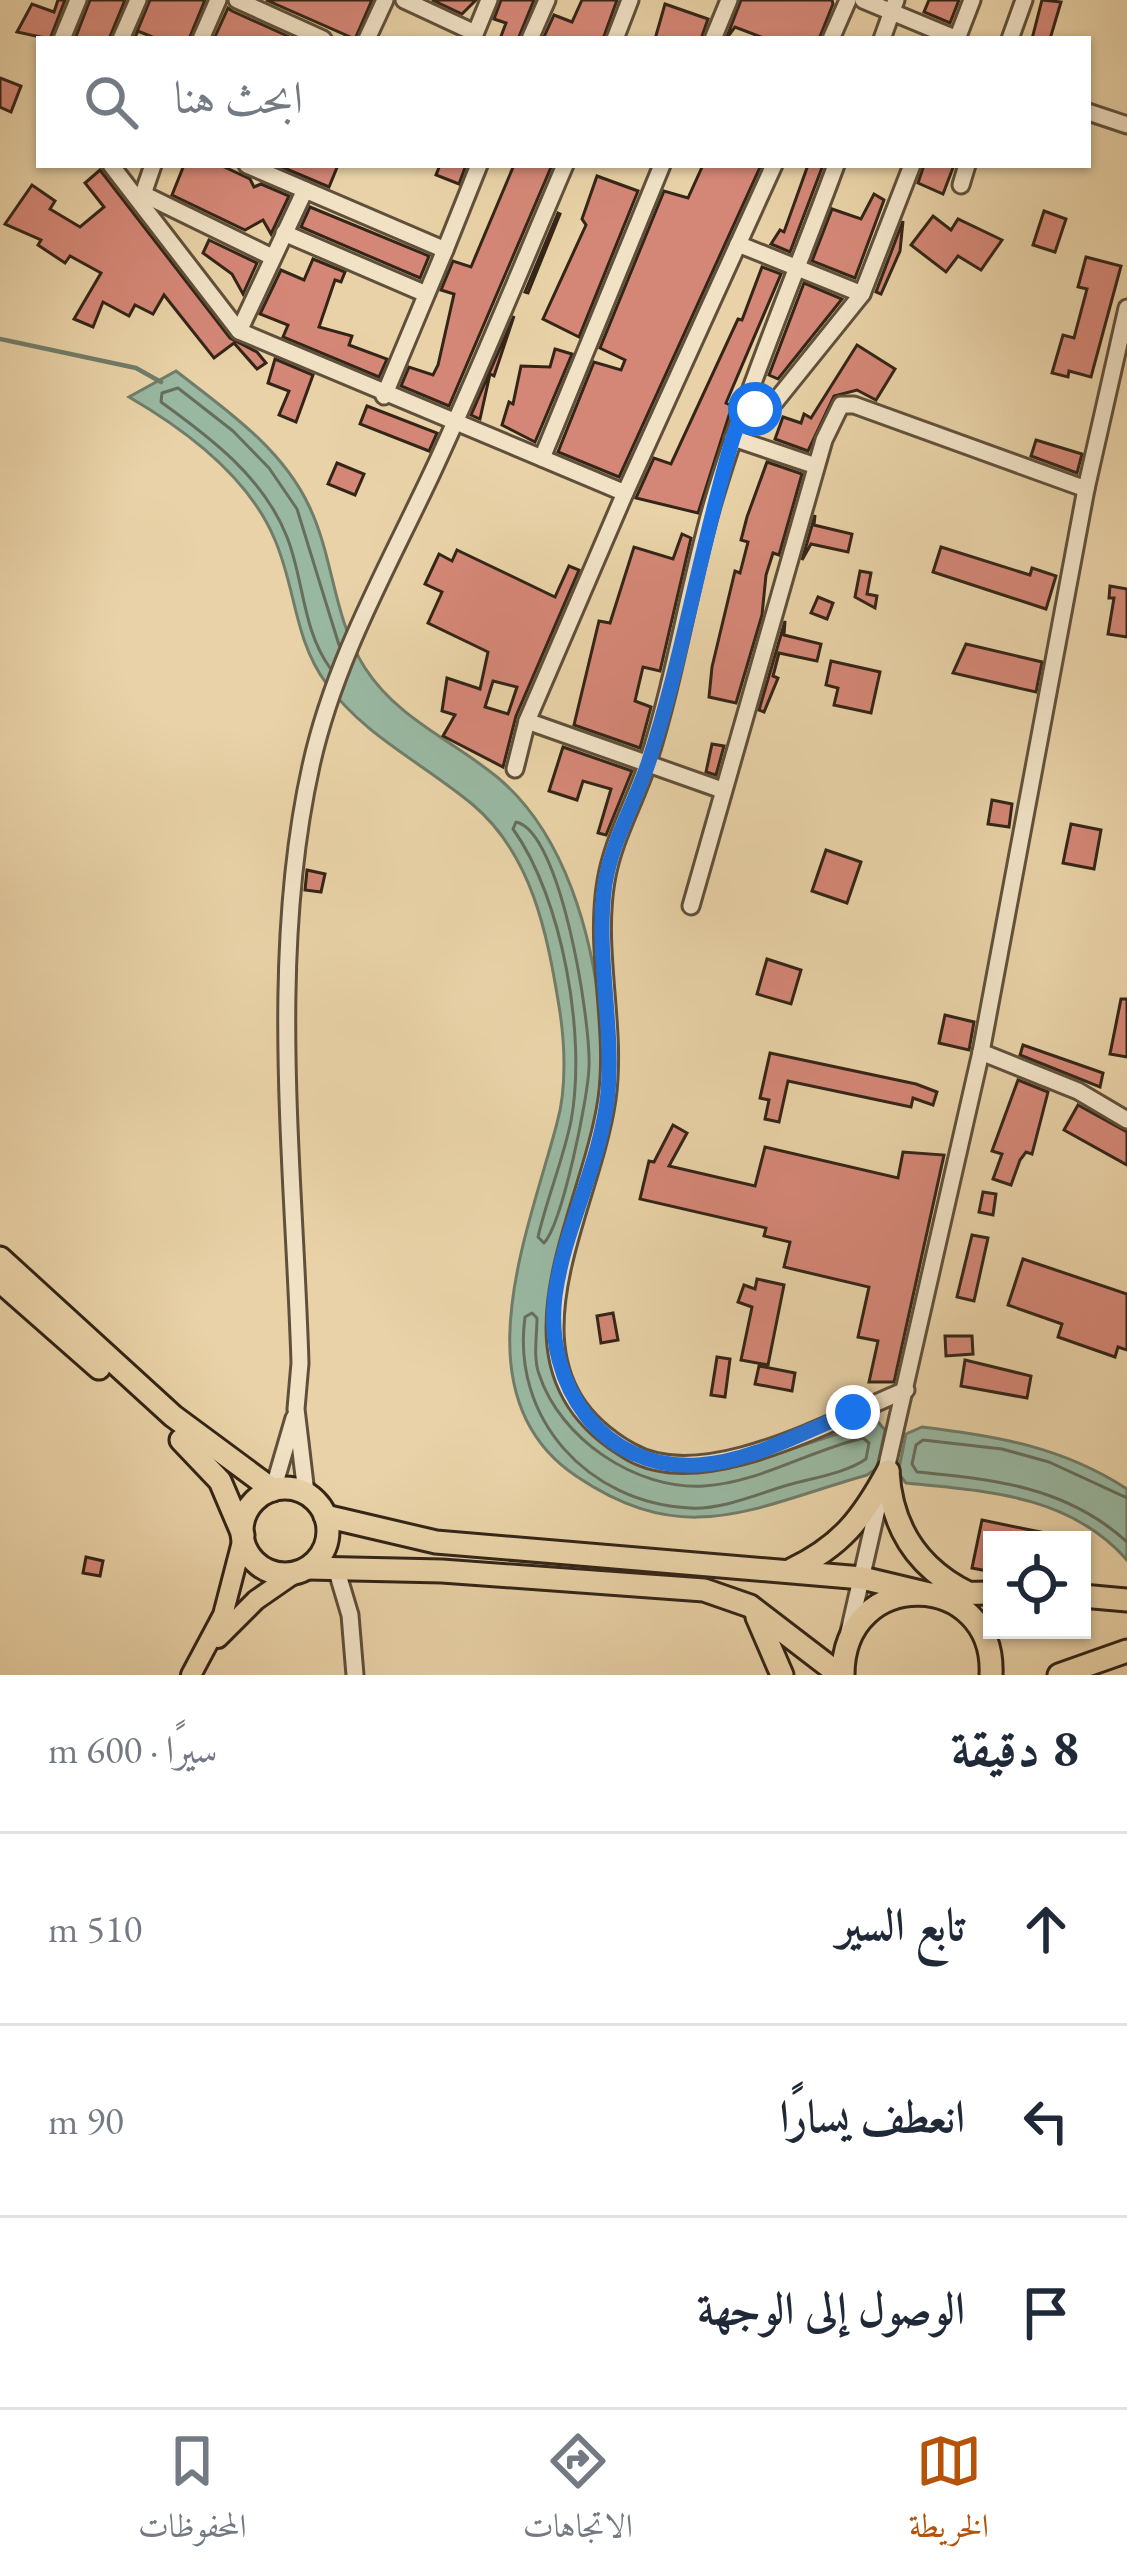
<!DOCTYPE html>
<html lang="ar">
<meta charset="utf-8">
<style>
:root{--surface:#fff;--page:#f2f2f3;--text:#1f2937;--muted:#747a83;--line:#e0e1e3;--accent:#b45309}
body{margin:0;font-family:"EB Garamond",Amiri,serif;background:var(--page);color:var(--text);direction:rtl}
.controls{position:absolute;right:36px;bottom:36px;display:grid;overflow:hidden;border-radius:0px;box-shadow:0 3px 9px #0004}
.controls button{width:108px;height:108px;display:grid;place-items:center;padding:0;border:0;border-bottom:3px solid var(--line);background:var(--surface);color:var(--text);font:60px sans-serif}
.stop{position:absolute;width:36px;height:36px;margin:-27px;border:9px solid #1a73e8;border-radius:50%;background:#fff}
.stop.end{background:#1a73e8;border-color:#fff;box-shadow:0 3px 12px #0008}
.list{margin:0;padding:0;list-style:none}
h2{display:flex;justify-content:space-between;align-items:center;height:156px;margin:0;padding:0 48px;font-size:51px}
h2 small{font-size:39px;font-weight:400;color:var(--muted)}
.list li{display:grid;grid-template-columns:78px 1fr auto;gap:36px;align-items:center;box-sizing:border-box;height:192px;padding:0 48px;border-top:3px solid var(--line)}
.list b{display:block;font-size:45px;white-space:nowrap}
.list em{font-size:39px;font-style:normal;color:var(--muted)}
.icon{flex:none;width:66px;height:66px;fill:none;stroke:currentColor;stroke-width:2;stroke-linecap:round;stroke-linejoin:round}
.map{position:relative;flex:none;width:1127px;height:1675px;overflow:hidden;direction:ltr}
.search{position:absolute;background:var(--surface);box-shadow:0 3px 9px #0004;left:36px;right:36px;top:36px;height:132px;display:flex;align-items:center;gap:30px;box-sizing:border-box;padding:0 42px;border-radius:0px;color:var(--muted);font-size:45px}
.sheet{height:732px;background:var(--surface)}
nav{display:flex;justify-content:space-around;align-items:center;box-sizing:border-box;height:168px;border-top:3px solid var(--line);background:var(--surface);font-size:33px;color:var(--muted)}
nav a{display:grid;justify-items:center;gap:6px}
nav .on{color:var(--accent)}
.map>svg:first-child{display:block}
.water{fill:#99b8a2;stroke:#707d6a;stroke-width:3}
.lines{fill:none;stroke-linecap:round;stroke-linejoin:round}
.shore{stroke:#666e5c;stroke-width:3}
.stream{stroke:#707d6a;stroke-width:4.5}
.building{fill:#d58777;stroke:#332517;stroke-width:3;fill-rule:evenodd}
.minor-casing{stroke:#60503b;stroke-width:21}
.major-casing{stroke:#332517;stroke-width:24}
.highway-casing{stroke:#332517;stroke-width:27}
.minor{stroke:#f1e2c6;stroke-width:15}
.major{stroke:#e9d2a7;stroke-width:18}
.highway{stroke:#e9d2a7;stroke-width:21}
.route{stroke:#1a73e8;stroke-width:15}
</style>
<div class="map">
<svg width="1127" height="1675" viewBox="0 0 1127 1675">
<rect width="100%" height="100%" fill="#e9d2a7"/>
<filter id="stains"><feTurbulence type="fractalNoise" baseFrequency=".00167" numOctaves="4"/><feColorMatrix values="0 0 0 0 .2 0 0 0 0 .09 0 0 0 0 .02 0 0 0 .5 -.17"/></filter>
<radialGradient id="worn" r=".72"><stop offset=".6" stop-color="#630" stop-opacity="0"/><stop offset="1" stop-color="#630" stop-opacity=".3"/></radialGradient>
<g class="water">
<path d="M176,371C225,409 282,448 309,506C334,558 333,618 365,668C398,719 452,740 497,777C565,833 593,936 601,1022C604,1058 602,1103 592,1139C572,1208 521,1326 562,1393C646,1531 762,1451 878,1422L885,1430L877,1468L867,1475C751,1508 686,1550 576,1476C457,1396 529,1231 557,1123C567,1088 565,1042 559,1006C547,933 532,854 472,804C423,763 364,736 326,683C294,639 296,589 275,540C249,477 186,430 129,397Z"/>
<path d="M922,1427C997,1436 1063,1447 1127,1489V1560C1070,1495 986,1491 906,1483L898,1473L906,1434Z"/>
</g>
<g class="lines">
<g class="shore">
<path d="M330,668C302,629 304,580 287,537C264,478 211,438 161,402L162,393L178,388L233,431L269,468L297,509L339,645"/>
<path d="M516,822C561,831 591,1022 589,1067C588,1099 562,1224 544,1243L538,1237C547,1198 563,1160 571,1121C587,1036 562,897 513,829Z"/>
<path d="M532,1313L537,1318C537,1335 533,1358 539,1374C560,1439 636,1490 704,1486C758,1483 811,1450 863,1438L869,1443L866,1459C846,1473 813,1478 788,1485C757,1494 722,1510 690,1508C588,1503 511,1419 525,1317Z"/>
<path d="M1127,1498L1049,1462L1002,1449L923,1440L916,1445L912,1464L917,1472C994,1479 1067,1487 1127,1542"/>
</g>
<polyline class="stream" points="0,339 136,368 161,382"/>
</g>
<g class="building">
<polygon points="58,0 65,0 50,39 17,32 32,4 54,12"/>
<polygon points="90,0 125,0 109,39 75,39"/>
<polygon points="150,0 205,0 189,39 157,39 138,31 134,39"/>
<polygon points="266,0 372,0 355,39"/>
<polygon points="432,0 476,0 462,14"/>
<polygon points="501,0 534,0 518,39 500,39 506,23 494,19"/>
<polygon points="582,0 617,0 603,39 543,39 554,15 572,22"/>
<polygon points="741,0 832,0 833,4 819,39 766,39 735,27 726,39"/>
<polygon points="929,0 959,0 950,23 924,12"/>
<polygon points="1042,0 1061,2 1050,39 1032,39"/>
<polygon points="665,4 708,19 701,39 655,39"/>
<polygon points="228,8 232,11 294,39 214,39"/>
<polygon points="0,78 21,86 11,112 0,107"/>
<polygon points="184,165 220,165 250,179 254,187 261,184 289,196 271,234 263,220 245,230 172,195"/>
<polygon points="277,165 338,165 329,187"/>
<polygon points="440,165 466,165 459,184 436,175"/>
<polygon points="514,165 552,165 449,406 401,386 409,367 433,375 438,365 454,294 441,290 453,261 471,267"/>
<polygon points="703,165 761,165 619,477 558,452 594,362 621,370 625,360 600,348 664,191 688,198"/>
<polygon points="808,165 823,165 790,252 771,244 780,230 784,232"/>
<polygon points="924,165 954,165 943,194 918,183"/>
<polygon points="100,170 230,338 257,352 266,363 257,369 234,343 214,358 164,295 153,314 135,305 129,316 103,302 93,327 74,319 101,273 70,256 65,263 38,245 41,240 5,224 32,185 55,201 50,209 80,227 104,207 85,183"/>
<polygon points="597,176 638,191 579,337 543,319 586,225 582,219"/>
<polygon points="874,194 884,200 855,278 812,261 832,209 861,219"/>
<polygon points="310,207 429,256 420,278 301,227"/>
<polygon points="1044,211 1066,219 1055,252 1033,245"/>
<polygon points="558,213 560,214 528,293 525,292"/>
<polygon points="933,216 951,230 958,219 1002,240 981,270 958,256 946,272 911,245"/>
<polygon points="903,221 900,251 881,294 876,292"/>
<polygon points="209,240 257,263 243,294 232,274 203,253"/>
<polygon points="1086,257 1121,266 1091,377 1069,371 1068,377 1052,373 1063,335 1074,338 1087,289 1078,287"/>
<polygon points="313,259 345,272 341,282 335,280 319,327 352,336 349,345 387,359 379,377 283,337 288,325 260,314 281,270 304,280"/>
<polygon points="762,267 781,274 726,403 732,406 698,513 636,498 654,458 671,464 738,319 742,320"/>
<polygon points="804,283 842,299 778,379 769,375"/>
<polygon points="514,316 494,376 490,374 480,419 471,415"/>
<polygon points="857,345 895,369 876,400 857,390 834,396 808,451 775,439 783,417 801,423 804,414 811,418"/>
<polygon points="555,349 572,354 535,442 502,425 509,402 513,404 521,366 550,367"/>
<polygon points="275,359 313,375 296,422 279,415 289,391 268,383"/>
<polygon points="367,406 437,433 429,451 360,424"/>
<polygon points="1036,440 1082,454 1077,473 1031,456"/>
<polygon points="767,462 802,474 779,555 773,553 766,575 762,615 736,703 709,697 712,667 735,571 740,573 748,542 741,540 747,517"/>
<polygon points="337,463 364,474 355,495 328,484"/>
<polygon points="815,515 814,525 852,534 848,552 811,544 802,560"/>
<polygon points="682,534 691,538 660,671 643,667 635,701 651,707 640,748 574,725 599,621 610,623 634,547 673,559"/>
<polygon points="941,547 1030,575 1032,568 1056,576 1046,609 933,572"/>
<path d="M457,550L555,597L569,566L579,570L516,716L503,767L443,736L455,715L442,711L447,678L480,689L488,652L428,623L442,592L425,584L439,554L452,561ZM493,681L517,687L508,714L485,707Z"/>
<polygon points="860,571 871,573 867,594 877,596 875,608 855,597"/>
<polygon points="1110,586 1127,589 1127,637 1108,634 1114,598 1109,598"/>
<polygon points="818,597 833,603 827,619 811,613"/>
<polygon points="785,621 784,635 821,644 817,661 779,653 773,676 778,678 764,712 759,710"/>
<polygon points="966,644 1042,662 1036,692 953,673"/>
<polygon points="831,661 880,672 871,713 834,705 838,688 826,685"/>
<polygon points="712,744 724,746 716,775 706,772"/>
<polygon points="563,747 632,771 606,835 598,833 611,789 583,781 577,800 549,791"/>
<polygon points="992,800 1012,804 1009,827 988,824"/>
<polygon points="1071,824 1101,830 1094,869 1063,863"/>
<polygon points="826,850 861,862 847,903 812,891"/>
<polygon points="307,870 325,874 321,892 305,890"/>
<polygon points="767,959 801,970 791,1004 757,994"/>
<polygon points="1121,999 1127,999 1127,1057 1110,1054"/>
<polygon points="945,1015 974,1022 969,1050 939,1043"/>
<polygon points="1023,1045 1103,1073 1100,1087 1020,1055"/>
<polygon points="770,1053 916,1084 937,1092 933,1105 913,1098 911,1107 788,1081 779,1122 765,1119 769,1100 760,1098"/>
<polygon points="1018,1080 1048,1092 1032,1154 1026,1152 1020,1160 1011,1185 993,1179 1002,1154 992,1151"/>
<polygon points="1078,1105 1127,1132 1127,1165 1064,1130"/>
<polygon points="673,1125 687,1133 669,1166 755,1186 765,1147 898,1178 903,1152 944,1155 894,1382 869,1382 878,1341 858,1337 869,1287 784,1267 790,1242 764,1236 766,1228 640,1199 649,1161 654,1162"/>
<polygon points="983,1192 996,1194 993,1215 979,1212"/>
<polygon points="972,1235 988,1238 974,1301 957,1297"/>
<polygon points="1023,1259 1127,1294 1127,1350 1118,1347 1115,1357 1058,1337 1062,1324 1008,1305"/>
<polygon points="757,1279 784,1285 768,1365 741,1360 752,1307 738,1302 744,1285 755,1289"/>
<polygon points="613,1313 618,1340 601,1343 597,1316"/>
<polygon points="945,1336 972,1336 973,1354 946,1356"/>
<polygon points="717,1357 730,1359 725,1397 711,1395"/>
<polygon points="965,1360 1031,1376 1027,1398 961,1386"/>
<polygon points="759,1366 795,1373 792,1391 755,1384"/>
<polygon points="982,1520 1050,1534 1049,1540 992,1540 992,1572 972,1568"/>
<polygon points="86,1557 103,1561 100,1576 83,1573"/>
</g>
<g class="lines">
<g class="minor-casing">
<g id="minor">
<polyline points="237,0 323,39"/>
<polyline points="404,0 475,33"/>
<polyline points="863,0 957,39"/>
<polyline points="62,39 78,0"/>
<polyline points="121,39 138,0"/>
<polyline points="201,39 218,0"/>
<polyline points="367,39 385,0"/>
<polyline points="473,39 489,0"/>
<polyline points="530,39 547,0"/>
<polyline points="615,39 630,0"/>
<polyline points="713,39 729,0"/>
<polyline points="831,39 848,0"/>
<polyline points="882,39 896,0"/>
<polyline points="957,39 972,0"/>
<polyline points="1010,39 1024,0"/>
<polyline points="1088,112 1127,125"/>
<polyline points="111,165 239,331 625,493"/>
<polyline points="247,165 445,250 479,165"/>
<path d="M836,165C794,279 746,390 712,506C688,590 675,678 648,762C635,802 613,839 606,881C594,952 617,1027 607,1099C590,1218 486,1370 631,1452C704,1494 835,1419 906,1390"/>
<polyline points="961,185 967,165"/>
<polyline points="143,194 272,257"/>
<polyline points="141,200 153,165"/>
<polyline points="284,233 426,294"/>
<polyline points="738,244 862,294"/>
<polyline points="239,331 305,190"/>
<polyline points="384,396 445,250"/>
<polyline points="744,408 775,402 862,294 912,165"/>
<polyline points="733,438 816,466"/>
<polyline points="542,458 662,165"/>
<polyline points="527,721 722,790"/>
<polyline points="515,769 527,721 625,493 774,165"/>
<polyline points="691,906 824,440 841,405 854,405 1086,489"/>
<polyline points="981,1052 1078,1091 1127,1120"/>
<polyline points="273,1490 294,1418"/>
<path d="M306,1493L296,1409L300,1363C294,1167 268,959 311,766C334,661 387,569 432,473C479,372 521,268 565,165"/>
<polyline points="336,1568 350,1615 355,1675"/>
<polyline points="849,1632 981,1052 1086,489 1127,308"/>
</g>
</g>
<g class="major-casing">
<g id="major">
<polyline points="218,1638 256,1600 295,1573"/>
<polyline points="191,1675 223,1615 243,1538"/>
</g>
</g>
<g class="highway-casing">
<g id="highway">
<polyline points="0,1258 173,1416 273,1490"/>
<polyline points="0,1281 99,1368"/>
<polyline points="181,1440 220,1481 243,1535"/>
<path d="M888,1471C891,1527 917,1568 968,1593"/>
<circle cx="285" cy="1531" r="43"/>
<polyline points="325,1516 436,1542 862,1578 929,1594 992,1593"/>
<polyline points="308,1568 442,1571 704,1590 750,1606 840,1675"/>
<path d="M791,1570C841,1546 862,1519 888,1471"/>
<polyline points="1082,1596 1127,1600"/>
<polyline points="757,1617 782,1675"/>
<path d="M843,1675C843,1565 996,1570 991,1675"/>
<polyline points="1059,1675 1127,1651"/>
</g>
</g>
<use href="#minor" class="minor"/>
<use href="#major" class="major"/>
<use href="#highway" class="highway"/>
</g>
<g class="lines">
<path class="route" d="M755,409L744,408L733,438C701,545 683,658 648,764C634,805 612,841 605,884C595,952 614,1024 608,1093C601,1164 564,1227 555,1296C544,1384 602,1471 698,1465C752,1462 804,1431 853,1412"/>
</g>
<rect width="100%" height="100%" filter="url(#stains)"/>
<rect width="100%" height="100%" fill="url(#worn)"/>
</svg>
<div class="controls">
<button><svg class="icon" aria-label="locate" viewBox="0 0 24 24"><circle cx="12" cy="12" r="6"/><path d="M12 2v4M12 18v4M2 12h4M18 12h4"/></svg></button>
</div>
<div class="stop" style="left:755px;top:409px"></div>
<div class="stop end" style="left:853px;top:1412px"></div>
<div class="search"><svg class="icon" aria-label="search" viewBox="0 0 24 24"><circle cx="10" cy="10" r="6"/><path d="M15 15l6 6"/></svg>ابحث هنا</div>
</div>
<section class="sheet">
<h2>8 دقيقة<small>سيرًا · 600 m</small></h2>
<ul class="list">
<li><svg class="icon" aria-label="ahead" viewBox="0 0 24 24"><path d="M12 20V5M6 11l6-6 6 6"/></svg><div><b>تابع السير</b></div><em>510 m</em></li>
<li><svg class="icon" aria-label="left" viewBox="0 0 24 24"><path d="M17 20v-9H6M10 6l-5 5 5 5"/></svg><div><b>انعطف يسارًا</b></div><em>90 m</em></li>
<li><svg class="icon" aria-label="arrive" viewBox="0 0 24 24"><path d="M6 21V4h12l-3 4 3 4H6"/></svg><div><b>الوصول إلى الوجهة</b></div></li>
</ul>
</section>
<nav>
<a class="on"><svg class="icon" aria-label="map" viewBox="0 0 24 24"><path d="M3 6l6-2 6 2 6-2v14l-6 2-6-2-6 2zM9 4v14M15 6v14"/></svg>الخريطة</a>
<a><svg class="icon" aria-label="directions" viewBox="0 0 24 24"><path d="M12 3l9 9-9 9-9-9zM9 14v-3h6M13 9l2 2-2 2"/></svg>الاتجاهات</a>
<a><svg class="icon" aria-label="saved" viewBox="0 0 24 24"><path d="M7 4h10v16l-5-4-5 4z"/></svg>المحفوظات</a>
</nav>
